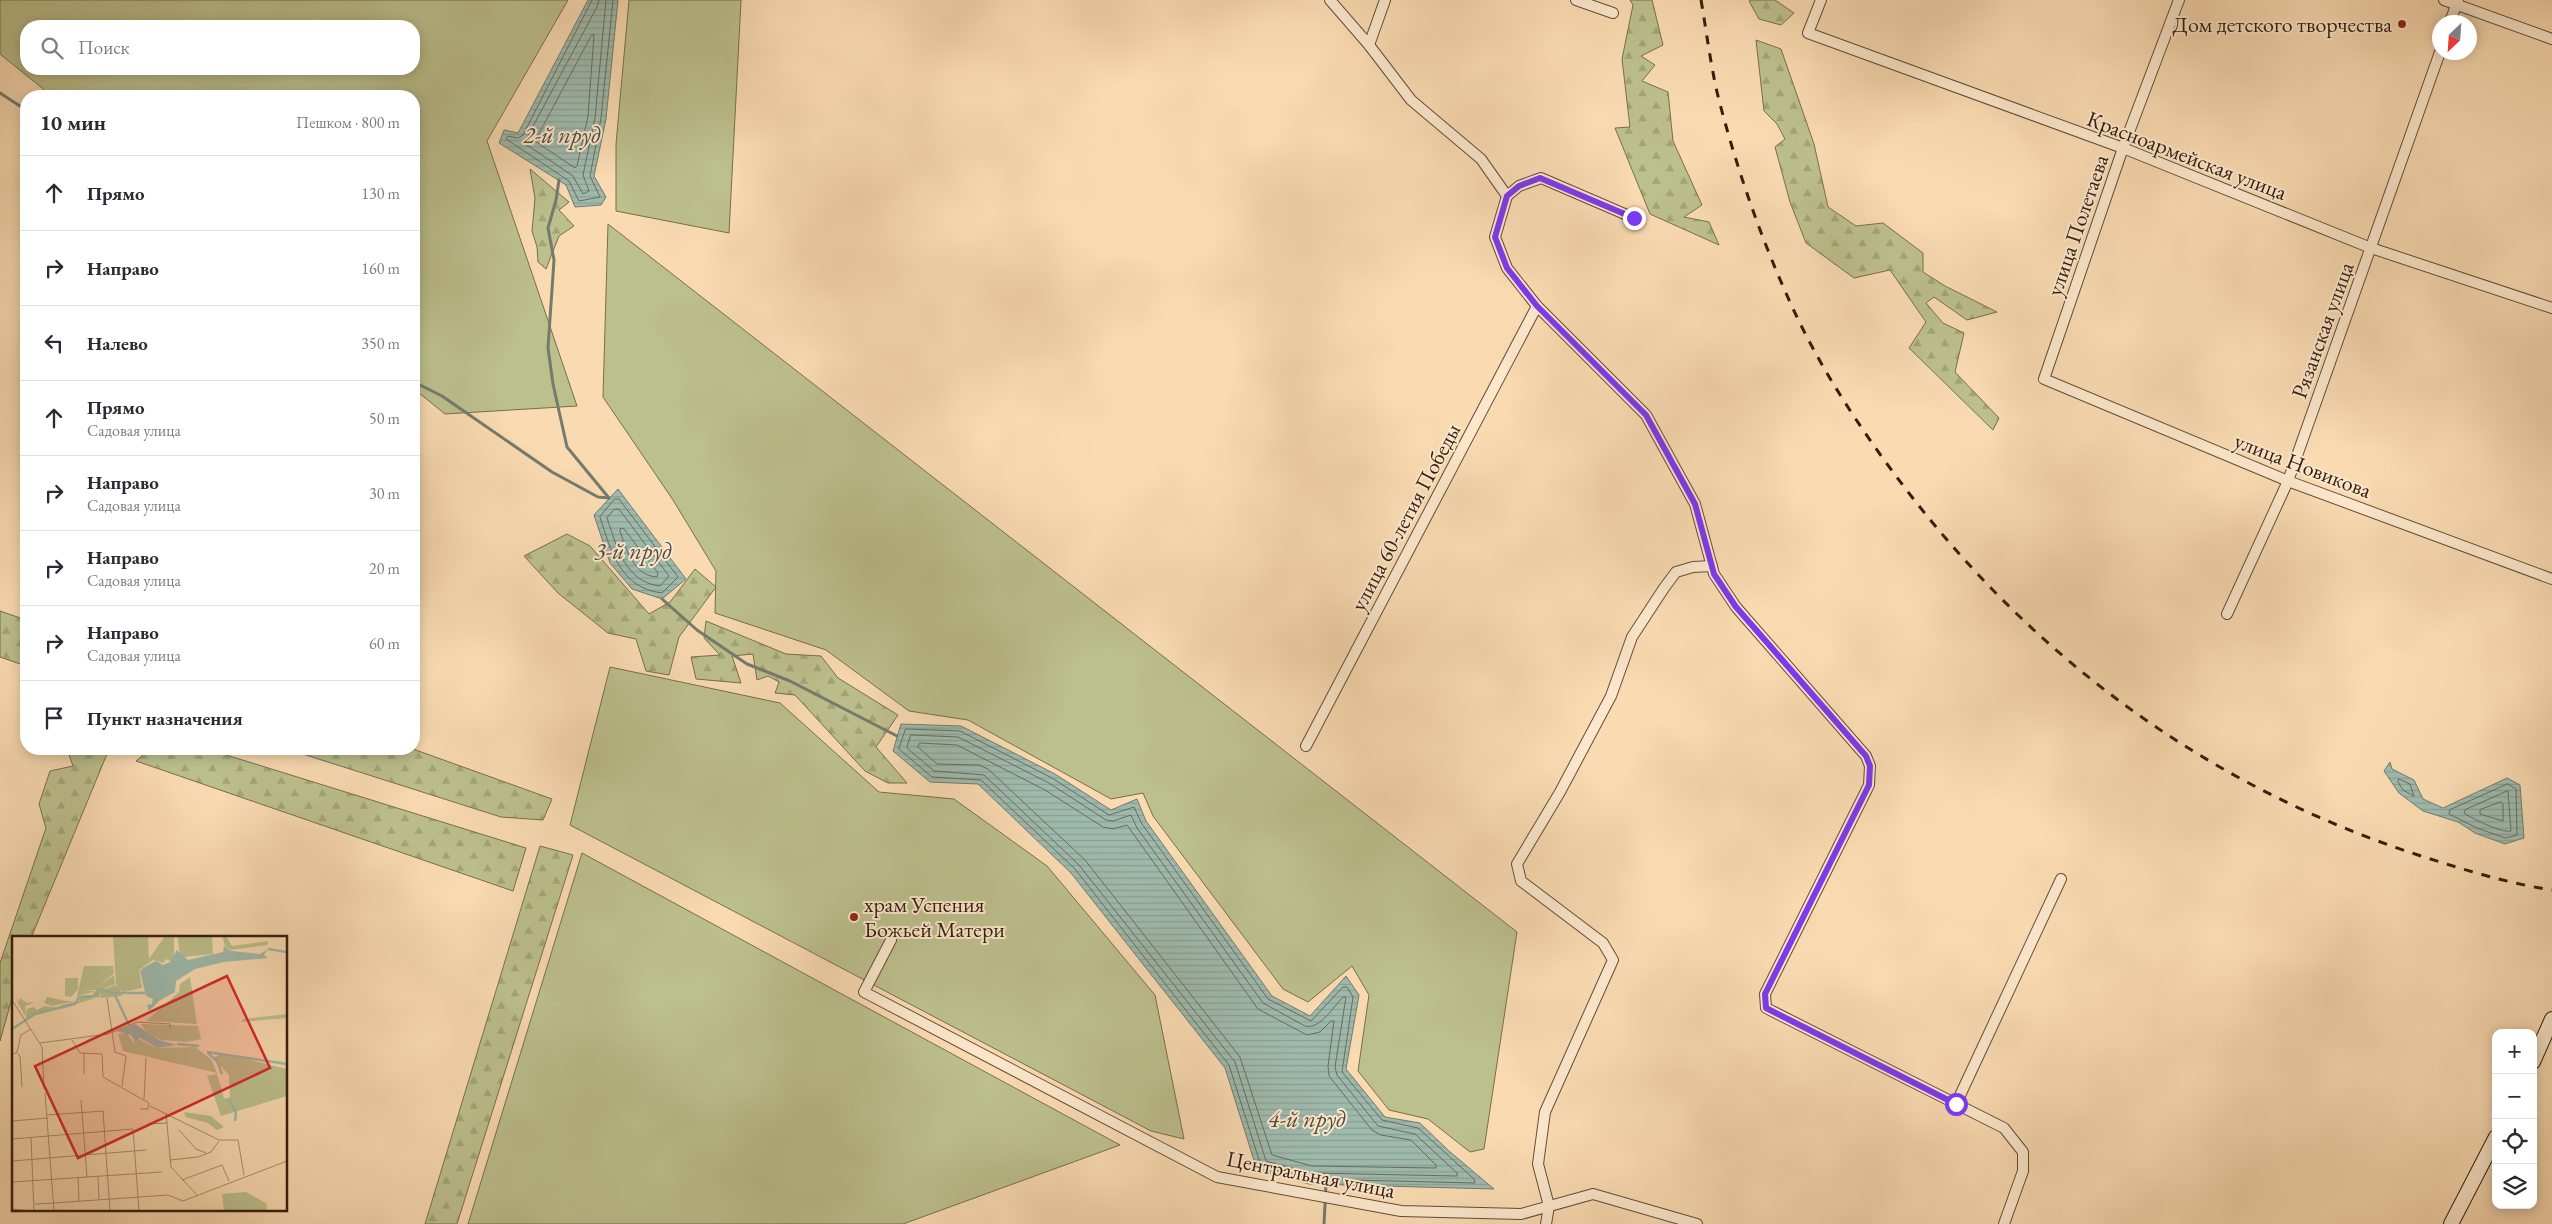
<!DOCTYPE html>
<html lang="ru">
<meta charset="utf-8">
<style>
:root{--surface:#fff;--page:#f2f2f3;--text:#2b2b33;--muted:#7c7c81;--line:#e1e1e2}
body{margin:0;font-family:"EB Garamond",serif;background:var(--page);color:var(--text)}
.controls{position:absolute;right:15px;bottom:15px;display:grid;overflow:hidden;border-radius:10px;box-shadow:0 2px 12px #0003}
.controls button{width:45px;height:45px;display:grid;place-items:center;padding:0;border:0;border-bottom:1px solid var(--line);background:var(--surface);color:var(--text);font:25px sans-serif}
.compass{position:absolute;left:2432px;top:15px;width:45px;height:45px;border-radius:50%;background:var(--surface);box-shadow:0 2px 12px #0003;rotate:205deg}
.stop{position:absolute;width:15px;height:15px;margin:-11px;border:4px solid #7c3aed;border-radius:50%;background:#fff}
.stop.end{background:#7c3aed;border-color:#fff;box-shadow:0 1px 5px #0008}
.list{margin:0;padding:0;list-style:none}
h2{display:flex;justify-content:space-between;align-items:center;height:65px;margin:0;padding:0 20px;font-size:21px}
h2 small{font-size:16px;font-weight:400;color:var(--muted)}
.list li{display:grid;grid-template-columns:32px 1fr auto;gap:15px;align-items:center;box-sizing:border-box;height:75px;padding:0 20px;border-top:1px solid var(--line)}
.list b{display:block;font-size:19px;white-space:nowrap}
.list p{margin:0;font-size:16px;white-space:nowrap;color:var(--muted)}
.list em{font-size:16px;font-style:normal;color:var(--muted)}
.icon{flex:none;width:28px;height:28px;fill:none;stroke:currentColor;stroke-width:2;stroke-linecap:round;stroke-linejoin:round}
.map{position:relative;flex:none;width:2552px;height:1224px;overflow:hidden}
.search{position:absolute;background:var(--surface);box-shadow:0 2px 12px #0003;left:20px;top:20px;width:400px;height:55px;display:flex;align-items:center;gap:12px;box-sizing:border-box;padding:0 18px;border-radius:20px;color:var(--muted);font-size:19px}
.panel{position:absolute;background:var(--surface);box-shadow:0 2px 12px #0003;left:20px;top:90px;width:400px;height:665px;border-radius:20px}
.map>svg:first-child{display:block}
.green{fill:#bcc08d;stroke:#786e4e;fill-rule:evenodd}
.forest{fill:url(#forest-firs);stroke:#786e4e}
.water{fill:url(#water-rules);stroke:#747b6d}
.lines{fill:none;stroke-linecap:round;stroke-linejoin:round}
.shore{stroke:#696c5e;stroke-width:1}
.stream{stroke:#747b6d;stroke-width:3}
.street-casing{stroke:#654c37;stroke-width:12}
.secondary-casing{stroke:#341d0e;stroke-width:16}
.street{stroke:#fbe7cc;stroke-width:10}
.secondary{stroke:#fbe7cc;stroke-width:14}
.rail{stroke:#341d0e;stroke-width:3;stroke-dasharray:9 9;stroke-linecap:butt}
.route{stroke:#7c3aed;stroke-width:6}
.poi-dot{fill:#8f2418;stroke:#fbe7cc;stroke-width:2}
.labels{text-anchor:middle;stroke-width:4;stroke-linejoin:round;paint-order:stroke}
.poi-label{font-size:22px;fill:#341d0e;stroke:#fbe7cc;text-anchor:end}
.street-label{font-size:22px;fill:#341d0e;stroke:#fbe7cc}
.water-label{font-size:24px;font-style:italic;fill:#544c3e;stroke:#fbe7cc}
.inset-river{fill:none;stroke:#9ebaad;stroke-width:2.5}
.inset-road{fill:none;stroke:#aa8e70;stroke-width:1}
.view{fill:#d62828;fill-opacity:0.15;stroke:#d62828;stroke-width:2.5}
.inset-edge{fill:none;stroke:#341d0e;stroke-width:2.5}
</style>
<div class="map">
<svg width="2552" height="1224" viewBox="0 0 2552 1224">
<defs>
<pattern id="forest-firs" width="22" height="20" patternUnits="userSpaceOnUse" patternTransform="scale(1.25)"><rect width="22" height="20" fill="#bcc08d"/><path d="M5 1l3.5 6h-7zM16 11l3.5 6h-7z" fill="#a2a578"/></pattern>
<pattern id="water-rules" width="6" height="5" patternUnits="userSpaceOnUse" patternTransform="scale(1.25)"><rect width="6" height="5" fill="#9ebaad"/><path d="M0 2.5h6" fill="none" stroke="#899f94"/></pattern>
</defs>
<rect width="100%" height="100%" fill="#f9dab1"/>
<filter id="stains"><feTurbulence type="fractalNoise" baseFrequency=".004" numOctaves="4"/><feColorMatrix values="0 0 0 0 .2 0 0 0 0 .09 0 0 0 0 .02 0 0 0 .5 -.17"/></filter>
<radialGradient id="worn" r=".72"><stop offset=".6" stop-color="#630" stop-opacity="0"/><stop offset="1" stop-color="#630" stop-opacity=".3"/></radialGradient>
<g class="green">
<path d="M0,0H568L487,141L577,406L445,414L414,389V96H52L0,54ZM26,26H414V69H26Z"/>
<polygon points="629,0 741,0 729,233 616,211 616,144"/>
<polygon points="608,224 1517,932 1484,1149 1470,1152 1428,1119 1389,1110 1358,1071 1369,995 1352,966 1308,1002 1283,989 1153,816 1143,793 1111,799 968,720 909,711 826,650 715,613 716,571 673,500 603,397"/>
<polygon points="610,667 780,703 879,792 954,799 1047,866 1155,995 1184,1139 1151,1131 570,825"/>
<polygon points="582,853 1120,1145 903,1224 468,1224"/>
</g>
<g class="forest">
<polygon points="1630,0 1652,0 1663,45 1641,56 1655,65 1642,81 1668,92 1673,141 1702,205 1684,217 1709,222 1719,245 1650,214 1615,128 1630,127 1622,59 1633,5"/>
<polygon points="1751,0 1775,0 1794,13 1781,25 1759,19 1749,1"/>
<polygon points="1756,40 1781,49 1814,144 1828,207 1856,226 1883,223 1923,253 1923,272 1945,286 1997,312 1967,320 1934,297 1926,303 1943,323 1964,333 1955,372 1999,418 1993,430 1909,348 1926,322 1890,270 1854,278 1806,243 1790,202 1775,147 1785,139 1777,124 1764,111"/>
<polygon points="530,169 569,202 559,210 574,226 559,236 546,269 538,262 537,247 532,231 535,198"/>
<polygon points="567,534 590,546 649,614 670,602 695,569 716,587 679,637 669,675 646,671 636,639 608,633 558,593 524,556"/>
<polygon points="0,611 26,620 26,666 0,657"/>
<polygon points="706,621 786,654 821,656 838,678 898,715 876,747 907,783 888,783 865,771 795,695 775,693 779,682 768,676 757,680 753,654 732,656 741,683 696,679 691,657 720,655 704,638"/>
<polygon points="67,749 109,749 31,938 14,938 14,991 0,1041 0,963 46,828 39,804 50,771 73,766"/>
<polygon points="150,749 207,749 526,848 513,891 136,761"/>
<polygon points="287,749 413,749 552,799 543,820 501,817"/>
<polygon points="540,846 573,855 457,1224 425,1224"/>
</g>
<g class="water">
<polygon points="588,0 618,0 606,119 594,176 606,197 601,205 575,207 566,185 499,143 504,130 518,133"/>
<polygon points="618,489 686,579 662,599 632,589 610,563 594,515"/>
<polygon points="901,724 961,726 1055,774 1111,810 1137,799 1146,821 1272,996 1310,1016 1346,976 1359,995 1346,1069 1385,1117 1420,1123 1449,1151 1494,1189 1309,1184 1257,1170 1225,1068 1071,873 978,784 930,782 893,751"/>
<polygon points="2390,762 2392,769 2414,780 2423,799 2443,808 2507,778 2520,785 2524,838 2505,844 2475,833 2458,822 2423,811 2399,793 2384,771"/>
</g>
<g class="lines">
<g class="shore">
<polyline points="592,0 523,135 518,138 508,136 506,139 569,181 579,201 600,197 590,176 601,118 613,0"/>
<polyline points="599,0 597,7 524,143 573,176 583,194 589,191 583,175 595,118 606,0"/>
<polygon points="594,35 588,116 577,166 575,168 535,141 591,36"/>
<path d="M615,499H619L678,577L662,593C620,588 611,551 600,517Z"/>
<path d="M615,509H619L669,576L660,586C625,582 617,547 607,518Z"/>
<path d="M621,528L624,529L658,573L657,577C634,576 626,549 620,531Z"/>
<polygon points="906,729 960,731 1052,778 1109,815 1134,807 1142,824 1268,999 1311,1021 1343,987 1347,987 1353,997 1342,1072 1382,1120 1418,1128 1474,1179 1475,1183 1310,1179 1261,1166 1229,1065 1075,869 981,780 932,777 899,749"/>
<path d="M911,735L958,737L1049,783L1106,820L1113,821L1131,815L1137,828L1263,1003L1305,1026C1320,1030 1333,1007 1343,997H1346L1335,1067L1337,1075L1378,1126L1415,1134L1457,1173V1176L1311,1173L1266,1161L1235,1062L1079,865L984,775L934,771L907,748Z"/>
<polygon points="920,743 957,745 1045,790 1103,827 1113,829 1127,825 1258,1009 1307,1035 1320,1032 1331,1021 1334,1021 1328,1066 1329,1076 1372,1130 1381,1135 1411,1140 1436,1165 1436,1168 1312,1166 1272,1155 1240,1057 1085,860 988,769 979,765 937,764 918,747"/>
<polygon points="2399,779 2410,784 2414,796 2403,790 2398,782"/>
<polygon points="2508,784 2516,789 2517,835 2505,838 2477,828 2449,814 2450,810"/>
<path d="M2508,791L2511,831C2501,833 2473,819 2464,813L2465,810Z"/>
<polygon points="2501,802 2503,804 2503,821 2480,814 2480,810"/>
</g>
<g class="stream">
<polyline points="0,93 26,110"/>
<polyline points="559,180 556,200 548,228 554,260 548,348 553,384 567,447 609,498"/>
<polyline points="414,382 442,396 552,472 598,497 609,498"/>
<polyline points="662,599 697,630 747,664 790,681 897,736"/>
<polyline points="1324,1224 1326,1185"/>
</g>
<g class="street-casing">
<g id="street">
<polyline points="1330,0 1369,45 1411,100 1481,159 1507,196"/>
<polyline points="1576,0 1613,13"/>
<polyline points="1821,0 1808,33 2123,148 2371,248 2552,308"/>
<polyline points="2179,0 2123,148 2044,379 2288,481 2552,579"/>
<polyline points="2444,0 2552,39"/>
<polyline points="2450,22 2458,0"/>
<polyline points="1369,45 1385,0"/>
<polyline points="1634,218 1541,178 1519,186 1507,196 1495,237 1507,268 1537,306 1646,415 1695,504 1714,574 1736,607 1866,756 1870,766 1869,785 1765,994 1766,1008 2004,1128 2023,1152 2023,1171 2004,1224"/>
<polyline points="2227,614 2288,481 2440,52"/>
<polyline points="1306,746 1537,306"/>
<polyline points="891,940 864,992 1217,1177 1401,1211 1521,1214 1593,1194 1697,1224"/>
<polyline points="1956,1104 2061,879"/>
<polyline points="1546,1224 1549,1206 1538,1164 1545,1112 1613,960 1603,943 1521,881 1517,864 1560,792 1611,696 1632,637 1664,588 1676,572 1693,567 1712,566"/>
</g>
</g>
<g class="secondary-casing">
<g id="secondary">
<polyline points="2533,1062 2552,1019"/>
<polyline points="2451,1224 2496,1137"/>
</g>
</g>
<use href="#street" class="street"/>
<use href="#secondary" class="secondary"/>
<path class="rail" d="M1701,0C1707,34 1711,70 1720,104C1739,176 1764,247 1796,315C1825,376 1864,434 1905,488C2038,662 2210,787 2418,855C2462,869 2506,883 2552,890"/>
</g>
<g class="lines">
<polyline class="route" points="1634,218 1540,178 1519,186 1507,196 1495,237 1507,268 1537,306 1646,415 1695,504 1714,574 1736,607 1866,756 1870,766 1869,785 1765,994 1766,1008 1956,1104"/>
</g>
<g class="poi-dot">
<circle cx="2402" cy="24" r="5"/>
<circle cx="854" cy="917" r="5"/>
</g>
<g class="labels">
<g class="poi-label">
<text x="2392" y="32">Дом детского творчества</text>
<text x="864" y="912" text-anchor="start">храм Успения<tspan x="864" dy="25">Божьей Матери</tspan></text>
</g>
<g class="street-label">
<text transform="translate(2187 155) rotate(21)" y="8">Красноармейская улица</text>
<text transform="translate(2077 225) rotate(-71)" y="8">улица Полетаева</text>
<text transform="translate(2322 330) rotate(-70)" y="8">Рязанская улица</text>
<text transform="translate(2303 465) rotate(21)" y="8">улица Новикова</text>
<text transform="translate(1405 517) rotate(-62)" y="8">улица 60-летия Победы</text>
<text transform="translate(1311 1174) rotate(11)" y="8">Центральная улица</text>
</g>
<g class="water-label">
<text x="562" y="143">2-й пруд</text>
<text x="633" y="559">3-й пруд</text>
<text x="1307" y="1127">4-й пруд</text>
</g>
</g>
<g transform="translate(12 936)">
<rect width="275" height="275" fill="#f9dab1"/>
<path d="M101,0H136L137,23L153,0H162V23L158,25L153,23L152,27L141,24L127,34L130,52L111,56L104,48ZM166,0H200L201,18L171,21L167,14ZM72,30H101L102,37L87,50L70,54L84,55L65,60ZM178,41L185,88L134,85L167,56L168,48ZM53,42H66V53L59,61L53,60ZM35,61L54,65H62L40,70L32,67ZM129,88L186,90L189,103L175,106L149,104L136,98ZM115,97L122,107L127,103L144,112L183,111L199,123L205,137L111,115L106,98ZM210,117L275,133V160L209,180L195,140L205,138L212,162L218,163L217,139L201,122Z" fill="#bcc08d"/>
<path d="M210,0H214L220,10L256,5L255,9L219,14L213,10ZM102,39L103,48L89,54L87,62L80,58L85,54H70L87,50ZM2,60L6,66L8,62L15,67L23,66L13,70L14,81ZM275,78V82L229,86L231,83ZM172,176L199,180L212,191L205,194L196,187L174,181Z" fill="#bcc08d"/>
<path d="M103,49L108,52L110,60L88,62L89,55ZM75,59L83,62L49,73V69L67,65L68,61ZM33,70L48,72L14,82L15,73L22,71L25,74Z" fill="#bcc08d"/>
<path d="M234,256L255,268L254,275H212L210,258Z" fill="#bcc08d"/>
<path d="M212,10L219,15L248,18L256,13L252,19L256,22L212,26L183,33L164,45L163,56L147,65L137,75L135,69L140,68L141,63L134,60L128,35L131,32L144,25L151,29L158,26L165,14L176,24L211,16ZM123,88L147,104L165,109L145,112L128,102L123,106L119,99L104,95Z" fill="#9ebaad"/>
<path class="inset-river" d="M256,13L275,16M103,59L117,89M0,93L23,78L63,68L67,61L84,60L88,53L102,57H133M165,108L187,110M195,116L275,128M196,117L205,125L210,138M216,162L224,177L223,185"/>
<path class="inset-road" d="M95,62L103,116L114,120L110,150M0,64L30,111L32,153M60,104L68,117L90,118L91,141L137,167L136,173H128M28,107L96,98L125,86L158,88V93M5,117L8,120L10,151M72,118V138M0,119L5,116L9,99L19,93M33,157L42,275M132,163L134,122M69,164L75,241M138,170L207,204H226L232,239M154,177L159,231L185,259M35,179L91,175L98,275M0,185L36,182M136,188L155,187M167,194L184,213L194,217M19,202L22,275M0,203L121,193L127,275M158,224L186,221L199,216L207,205M0,225L134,214M86,240L87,263M66,241L67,265M170,244L210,229L217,245M0,246L150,236M42,267L156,259L171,265L275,225M23,268L42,267M0,273L17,275"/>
<path class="view" d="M215,40L258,132L66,222L23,130Z"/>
<rect width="275" height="275" class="inset-edge"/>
</g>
<rect width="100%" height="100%" filter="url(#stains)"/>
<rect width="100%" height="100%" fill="url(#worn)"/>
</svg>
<div class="controls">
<button>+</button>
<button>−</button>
<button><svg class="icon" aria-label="locate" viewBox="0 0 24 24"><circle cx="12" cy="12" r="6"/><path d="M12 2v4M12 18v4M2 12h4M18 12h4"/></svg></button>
<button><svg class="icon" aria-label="layers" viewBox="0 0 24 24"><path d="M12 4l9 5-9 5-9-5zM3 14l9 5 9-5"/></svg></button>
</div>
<svg class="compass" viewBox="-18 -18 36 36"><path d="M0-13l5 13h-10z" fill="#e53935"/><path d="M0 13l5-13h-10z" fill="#7c7c81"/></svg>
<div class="stop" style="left:1956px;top:1104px"></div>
<div class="stop end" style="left:1634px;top:218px"></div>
<div class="search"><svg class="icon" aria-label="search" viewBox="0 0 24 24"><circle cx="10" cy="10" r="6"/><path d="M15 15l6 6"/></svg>Поиск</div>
<section class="panel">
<h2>10 мин<small>Пешком · 800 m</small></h2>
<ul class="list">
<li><svg class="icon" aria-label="ahead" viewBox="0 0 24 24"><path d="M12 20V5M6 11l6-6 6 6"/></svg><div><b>Прямо</b></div><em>130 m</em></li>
<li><svg class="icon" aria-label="right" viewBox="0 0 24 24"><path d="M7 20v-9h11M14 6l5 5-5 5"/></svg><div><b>Направо</b></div><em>160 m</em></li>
<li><svg class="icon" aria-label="left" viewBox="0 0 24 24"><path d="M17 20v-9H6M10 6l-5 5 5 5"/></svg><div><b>Налево</b></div><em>350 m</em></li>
<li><svg class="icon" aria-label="ahead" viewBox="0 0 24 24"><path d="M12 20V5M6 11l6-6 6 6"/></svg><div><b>Прямо</b><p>Садовая улица</p></div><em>50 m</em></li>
<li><svg class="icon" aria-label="right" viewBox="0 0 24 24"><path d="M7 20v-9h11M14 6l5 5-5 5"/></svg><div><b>Направо</b><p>Садовая улица</p></div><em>30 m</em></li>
<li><svg class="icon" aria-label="right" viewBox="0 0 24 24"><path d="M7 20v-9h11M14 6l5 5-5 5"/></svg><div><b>Направо</b><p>Садовая улица</p></div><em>20 m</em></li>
<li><svg class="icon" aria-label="right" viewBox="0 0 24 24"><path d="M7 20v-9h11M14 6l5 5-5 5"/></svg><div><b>Направо</b><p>Садовая улица</p></div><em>60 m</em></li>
<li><svg class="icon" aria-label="arrive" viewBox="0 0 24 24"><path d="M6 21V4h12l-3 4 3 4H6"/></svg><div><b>Пункт назначения</b></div></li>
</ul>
</section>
</div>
